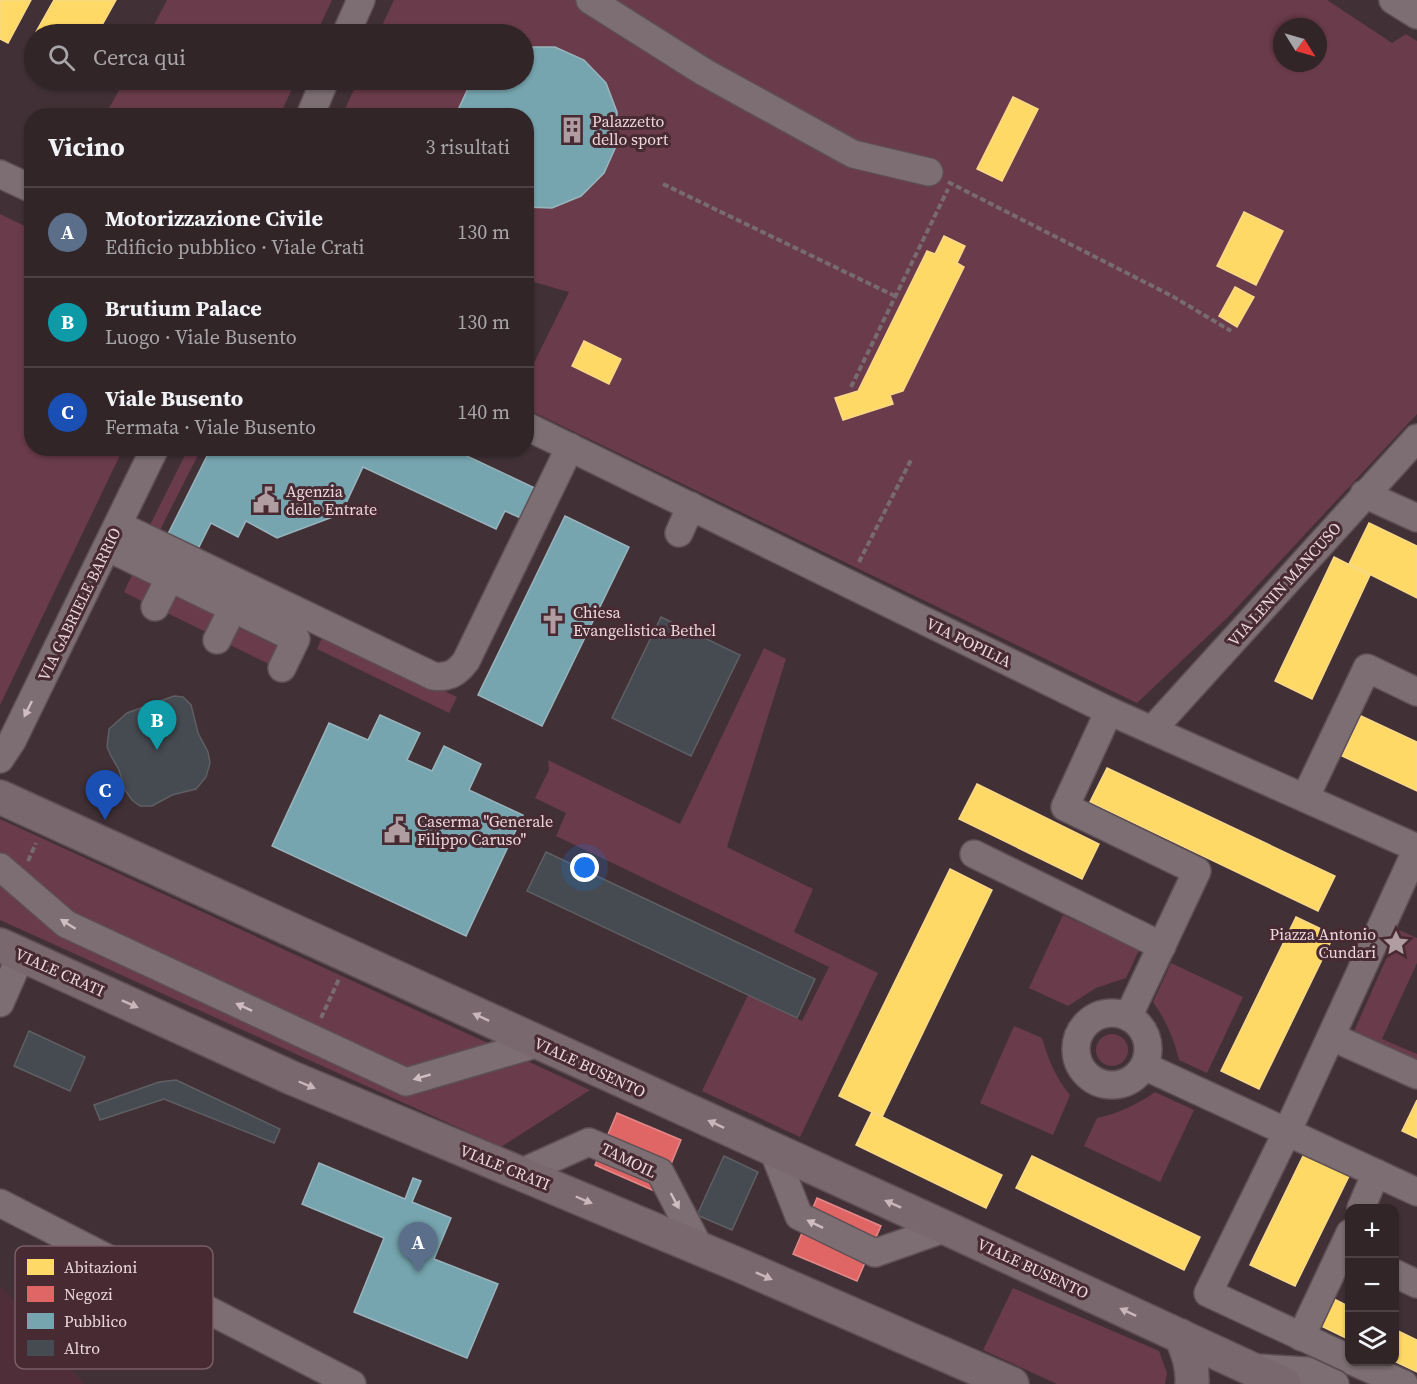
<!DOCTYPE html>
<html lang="it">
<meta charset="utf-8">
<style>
:root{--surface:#312528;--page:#392d30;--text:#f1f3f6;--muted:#a8a5a8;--line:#4c4245;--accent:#8bbbb9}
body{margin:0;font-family:"Source Serif 4",serif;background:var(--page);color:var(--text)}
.controls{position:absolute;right:18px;bottom:18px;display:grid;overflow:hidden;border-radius:12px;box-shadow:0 2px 4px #0004}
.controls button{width:54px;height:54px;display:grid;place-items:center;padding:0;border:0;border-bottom:2px solid var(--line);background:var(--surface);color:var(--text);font:30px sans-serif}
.compass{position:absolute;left:1273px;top:18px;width:54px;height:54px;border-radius:50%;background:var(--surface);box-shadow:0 2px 4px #0004;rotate:127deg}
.you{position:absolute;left:585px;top:868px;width:21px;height:21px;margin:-15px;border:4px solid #fff;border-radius:50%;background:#1a73e8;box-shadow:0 0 0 9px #1a73e833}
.badge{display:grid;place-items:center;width:39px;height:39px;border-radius:50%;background:var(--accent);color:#fff;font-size:20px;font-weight:700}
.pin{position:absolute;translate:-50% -50px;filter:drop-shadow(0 2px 3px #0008)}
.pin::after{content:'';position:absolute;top:32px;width:21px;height:18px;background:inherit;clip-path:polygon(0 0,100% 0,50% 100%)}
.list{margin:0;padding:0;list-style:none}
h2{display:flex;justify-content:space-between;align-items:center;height:78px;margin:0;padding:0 24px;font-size:26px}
h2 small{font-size:20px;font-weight:400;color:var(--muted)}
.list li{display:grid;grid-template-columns:39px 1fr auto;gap:18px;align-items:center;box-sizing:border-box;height:90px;padding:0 24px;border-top:2px solid var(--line)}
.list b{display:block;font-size:22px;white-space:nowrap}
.list p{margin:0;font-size:20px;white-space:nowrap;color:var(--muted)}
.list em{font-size:20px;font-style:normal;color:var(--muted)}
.icon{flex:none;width:33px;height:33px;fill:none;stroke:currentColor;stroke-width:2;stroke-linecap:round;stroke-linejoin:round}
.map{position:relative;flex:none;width:1417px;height:1384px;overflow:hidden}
.search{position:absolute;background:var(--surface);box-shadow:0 2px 4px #0004;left:24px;top:24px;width:510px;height:66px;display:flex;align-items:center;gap:15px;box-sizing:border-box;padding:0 21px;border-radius:33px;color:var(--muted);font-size:22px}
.panel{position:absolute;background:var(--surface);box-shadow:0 2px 4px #0004;left:24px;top:108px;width:510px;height:348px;border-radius:24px}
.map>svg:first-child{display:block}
.built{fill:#502e39}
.green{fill:#6a3b4a;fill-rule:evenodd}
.homes{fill:#ffd966;stroke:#f9d889;stroke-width:1.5}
.shops{fill:#e06666;stroke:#e38889;stroke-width:1.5}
.public{fill:#76a5af;stroke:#99b4bc;stroke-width:1.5}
.building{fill:#454b51;stroke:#5f5f63;stroke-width:1.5}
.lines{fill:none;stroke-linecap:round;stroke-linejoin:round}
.minor-casing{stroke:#5e4f54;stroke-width:30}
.major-casing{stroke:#5e4f54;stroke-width:36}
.path{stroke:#786b6f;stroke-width:4;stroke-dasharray:6 3;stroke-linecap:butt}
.minor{stroke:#7c6e72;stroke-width:27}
.major{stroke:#79686d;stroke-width:33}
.oneway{fill:#cfbdc2}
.oneway2{fill:#c9b6bb}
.labels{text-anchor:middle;stroke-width:6;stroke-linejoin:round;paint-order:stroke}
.poi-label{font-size:16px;fill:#ebd7dc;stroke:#482a33;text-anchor:start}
.street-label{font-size:16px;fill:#ebd7dc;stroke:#482a33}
.key{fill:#482a33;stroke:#795e66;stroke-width:1.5}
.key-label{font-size:16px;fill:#ebd7dc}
</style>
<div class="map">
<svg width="1417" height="1384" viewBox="0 0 1417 1384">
<rect width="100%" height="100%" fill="#413136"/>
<polygon class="built" points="0,1286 31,1317 84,1384 0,1384"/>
<g class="green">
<polygon points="167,0 332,0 316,34 149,34"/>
<path d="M394,0H1327L1392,43L1406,34L1417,41V414L1228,617L1137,703L527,409V377L569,292L527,280L526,116H342L358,80H524V34H378ZM1282,27H1318V63H1282Z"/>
<polygon points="125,80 296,80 280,115 105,115"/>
<polygon points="0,214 31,229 32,448 123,449 0,705"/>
<polygon points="188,449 201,449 158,534 148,529"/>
<polygon points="132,575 154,585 145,603 124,592"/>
<polygon points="172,594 217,616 208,633 163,611"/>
<polygon points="233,625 278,647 269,664 224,642"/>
<polygon points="324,633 457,697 449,713 317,649"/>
<polygon points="764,648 786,659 727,847 813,889 794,932 878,973 800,1137 702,1091 748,995 802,1021 829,967 556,836 566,813 535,798 549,770 548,760 680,824"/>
<polygon points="0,819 590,1090 501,1147 0,920"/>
<polygon points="1063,915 1139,950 1126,978 1096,988 1068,1006 1029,988"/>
<polygon points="1399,930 1417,938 1417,963 1382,1039 1417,1054 1417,1067 1351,1038"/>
<path d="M1171,963L1243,997L1207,1073L1179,1060C1174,1039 1166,1020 1153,1002Z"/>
<path d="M1014,1026L1042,1038C1048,1059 1056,1078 1070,1095L1053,1135L980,1103Z"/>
<circle cx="1112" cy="1050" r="16"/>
<path d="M1155,1092L1194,1110L1160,1182L1084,1146L1097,1118C1119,1113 1137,1105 1155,1092Z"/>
<polygon points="1013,1288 1159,1351 1167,1373 1165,1384 1057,1384 983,1350"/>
</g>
<g class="homes">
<polygon points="0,0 31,0 8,43 0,39"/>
<polygon points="54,0 116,0 97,34 39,34 36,32"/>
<polygon points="1013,97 1038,109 1002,181 977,169"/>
<polygon points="1244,212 1283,231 1256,285 1217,266"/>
<polygon points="944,236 965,246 957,263 964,267 903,391 890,395 893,404 843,420 835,398 858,391 927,251 935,254"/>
<polygon points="1235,287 1254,297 1237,327 1219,316"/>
<polygon points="584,341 621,359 609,384 572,366"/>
<polygon points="1369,523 1417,546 1417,598 1349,564"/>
<polygon points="1334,557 1370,575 1312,699 1275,681"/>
<polygon points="1361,716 1417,742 1417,791 1342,756"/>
<polygon points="1107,768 1335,876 1318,911 1090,802"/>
<polygon points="977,784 1099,844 1082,879 959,819"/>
<polygon points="950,869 992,890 882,1117 839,1096"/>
<polygon points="1296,917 1334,935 1259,1089 1221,1071"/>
<polygon points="1417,1100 1417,1138 1402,1131"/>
<polygon points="872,1112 1002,1175 986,1208 856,1145"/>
<polygon points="1305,1152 1350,1174 1295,1286 1250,1265"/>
<polygon points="1032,1156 1200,1237 1184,1270 1016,1188"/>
<polygon points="1332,1298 1350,1307 1350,1340 1319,1325"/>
<polygon points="1394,1329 1417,1340 1417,1372 1394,1361"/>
</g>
<g class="shops">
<polygon points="617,1113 681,1140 659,1193 595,1165"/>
<polygon points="817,1198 881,1226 857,1281 793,1254"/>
</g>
<g class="public">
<polygon points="524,47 555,47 584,60 606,83 617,112 617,144 604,173 581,196 552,208 526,207 526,116 458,116 458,110 472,80 524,80"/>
<polygon points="211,448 450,448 537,489 523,519 505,511 496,529 363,467 341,514 277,538 246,521 238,537 211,523 196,553 166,538"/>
<polygon points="565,516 629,547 542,726 478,695"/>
<polygon points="380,715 420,733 407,760 432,771 444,746 481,764 469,790 523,815 466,936 272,846 329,723 368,740"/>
<polygon points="319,1163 405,1199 413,1178 421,1181 412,1202 451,1218 434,1259 498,1284 467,1358 354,1312 384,1238 302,1204"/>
</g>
<g class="building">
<polygon points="661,617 740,655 691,756 612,718"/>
<polygon points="174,696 183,697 191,705 198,733 208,752 210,763 206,777 196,789 172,795 152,806 140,806 132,800 125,790 119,770 111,756 107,747 109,729 127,713"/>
<polygon points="546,852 815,979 797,1018 527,891"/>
<polygon points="29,1031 85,1057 70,1091 14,1066"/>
<polygon points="176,1080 280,1129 274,1143 164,1099 100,1120 94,1105 159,1082"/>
<polygon points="724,1156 758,1172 732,1230 697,1215"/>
</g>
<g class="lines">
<g class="minor-casing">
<g id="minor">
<polyline points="590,0 704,72 853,154 929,172"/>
<polyline points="1393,0 1417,15"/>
<polyline points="346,34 361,0"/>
<polyline points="310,116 325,80"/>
<polyline points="0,174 32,189"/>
<polyline points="526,426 1109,711 1417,848"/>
<polyline points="1364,494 1417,518"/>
<path d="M118,525L433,676C449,678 457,673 466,661L570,447"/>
<polyline points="679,533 691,506"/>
<polyline points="107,547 296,639 282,668"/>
<polyline points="155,607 170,577"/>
<polyline points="217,640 233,608"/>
<polyline points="1109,711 1065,807 1197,871 1128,1017"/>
<polyline points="1152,730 1417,438"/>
<polyline points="0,759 12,741 155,448"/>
<polyline points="1305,798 1367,668 1417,692"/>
<polyline points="974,854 1162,946"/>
<polyline points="0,867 66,924 406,1082 539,1043"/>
<polyline points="0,1003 21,955"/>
<circle cx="1112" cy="1049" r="36"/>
<polyline points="1332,1037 1417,1075"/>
<polyline points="1144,1066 1417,1192"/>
<polyline points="773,1150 799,1216 875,1253 946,1228"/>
<polyline points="520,1173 589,1142 660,1172 700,1249"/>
<polyline points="0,1203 352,1384"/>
<polyline points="1361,1208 1376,1173"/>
<polyline points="1394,1273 1417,1284"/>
<polyline points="1301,1337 1350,1233"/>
<polyline points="1350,1359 1208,1293 1287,1132 1417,849"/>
<polyline points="1354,1362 1404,1384"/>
<polyline points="1258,1368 1307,1371 1335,1384"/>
</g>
</g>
<g class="major-casing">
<g id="major">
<polyline points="0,797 946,1228 1284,1384"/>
<polyline points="0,945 292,1078 739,1265 1012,1384"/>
<path d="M1181,1336C1188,1353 1193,1366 1192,1384"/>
</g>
</g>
<g class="path">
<polyline points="948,182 1172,296 1231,331"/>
<polyline points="663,184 895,296"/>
<polyline points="851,387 948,189"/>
<polyline points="859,562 911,460"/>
<polyline points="28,861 36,843"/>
<polyline points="321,1018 339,979"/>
</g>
<use href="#minor" class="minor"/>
<use href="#major" class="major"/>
</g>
<defs><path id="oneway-solid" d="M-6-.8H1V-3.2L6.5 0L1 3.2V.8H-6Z" transform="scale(1.5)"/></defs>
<g class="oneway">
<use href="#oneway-solid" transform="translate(28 709) rotate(116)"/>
<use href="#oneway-solid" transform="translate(68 924) rotate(-148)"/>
<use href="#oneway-solid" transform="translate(244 1007) rotate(-155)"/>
<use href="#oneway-solid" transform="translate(422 1077) rotate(164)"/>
<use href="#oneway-solid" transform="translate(675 1201) rotate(62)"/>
<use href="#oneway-solid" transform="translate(815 1224) rotate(-154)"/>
</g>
<g class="oneway2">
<use href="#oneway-solid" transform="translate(130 1004) rotate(24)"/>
<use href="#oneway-solid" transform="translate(481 1017) rotate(-155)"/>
<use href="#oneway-solid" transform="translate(307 1085) rotate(23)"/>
<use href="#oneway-solid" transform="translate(716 1124) rotate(-155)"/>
<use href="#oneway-solid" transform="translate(584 1200) rotate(23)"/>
<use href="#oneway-solid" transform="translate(893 1204) rotate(-156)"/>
<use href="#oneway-solid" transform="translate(764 1276) rotate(24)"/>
<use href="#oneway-solid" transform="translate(1128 1312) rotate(-155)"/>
</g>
<defs>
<g id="building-bare" transform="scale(2.07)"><path d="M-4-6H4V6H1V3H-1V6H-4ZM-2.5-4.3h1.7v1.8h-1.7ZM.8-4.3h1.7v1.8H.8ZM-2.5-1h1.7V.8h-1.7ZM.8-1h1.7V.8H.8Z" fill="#b09da2" stroke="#482a33" stroke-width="2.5" paint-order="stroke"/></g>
<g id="civic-bare" transform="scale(2.07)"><path d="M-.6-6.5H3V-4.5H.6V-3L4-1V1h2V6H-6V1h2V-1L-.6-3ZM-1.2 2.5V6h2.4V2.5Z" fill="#b09da2" stroke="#482a33" stroke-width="2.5" paint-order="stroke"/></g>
<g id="church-bare" transform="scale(2.07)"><path d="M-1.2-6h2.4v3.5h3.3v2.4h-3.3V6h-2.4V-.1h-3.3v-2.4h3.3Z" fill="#b09da2" stroke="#482a33" stroke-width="2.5" paint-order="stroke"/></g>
<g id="sight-bare" transform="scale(2.07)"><path d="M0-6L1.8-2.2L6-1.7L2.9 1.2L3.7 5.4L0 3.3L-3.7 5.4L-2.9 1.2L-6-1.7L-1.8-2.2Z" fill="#b09da2" stroke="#482a33" stroke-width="2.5" paint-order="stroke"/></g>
</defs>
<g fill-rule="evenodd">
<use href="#building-bare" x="572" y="130"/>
<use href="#civic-bare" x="266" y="500"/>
<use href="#church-bare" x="553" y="621"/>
<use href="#civic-bare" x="397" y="830"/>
<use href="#sight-bare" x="1396" y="943"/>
</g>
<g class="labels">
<g class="poi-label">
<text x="592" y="127">Palazzetto<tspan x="592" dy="18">dello sport</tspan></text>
<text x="286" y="497">Agenzia<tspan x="286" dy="18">delle Entrate</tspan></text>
<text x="573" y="618">Chiesa<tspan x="573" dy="18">Evangelistica Bethel</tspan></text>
<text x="417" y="827">Caserma "Generale<tspan x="417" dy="18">Filippo Caruso"</tspan></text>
<text x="1376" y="940" text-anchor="end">Piazza Antonio<tspan x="1376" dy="18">Cundari</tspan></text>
</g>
<g class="street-label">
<text transform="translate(1284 584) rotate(-48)" y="6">VIA LENIN MANCUSO</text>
<text transform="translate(79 604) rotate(-64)" y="6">VIA GABRIELE BARRIO</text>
<text transform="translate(969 642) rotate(26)" y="6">VIA POPILIA</text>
<text transform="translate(60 972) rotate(24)" y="6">VIALE CRATI</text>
<text transform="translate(590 1067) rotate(25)" y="6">VIALE BUSENTO</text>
<text transform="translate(629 1160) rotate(26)" y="6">TAMOIL</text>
<text transform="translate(505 1167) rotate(22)" y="6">VIALE CRATI</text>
<text transform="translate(1033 1268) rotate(25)" y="6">VIALE BUSENTO</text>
</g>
</g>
<rect x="15" y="1246" width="198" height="123" rx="9" class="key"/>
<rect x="27" y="1259" width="27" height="16" fill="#ffd966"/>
<rect x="27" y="1286" width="27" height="16" fill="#e06666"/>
<rect x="27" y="1313" width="27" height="16" fill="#76a5af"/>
<rect x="27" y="1340" width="27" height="16" fill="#454b51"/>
<g class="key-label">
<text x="64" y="1273">Abitazioni</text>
<text x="64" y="1300">Negozi</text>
<text x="64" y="1327">Pubblico</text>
<text x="64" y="1354">Altro</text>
</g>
</svg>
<div class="controls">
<button>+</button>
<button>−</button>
<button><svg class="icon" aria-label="layers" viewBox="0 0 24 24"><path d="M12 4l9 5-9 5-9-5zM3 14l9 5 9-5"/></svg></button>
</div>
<svg class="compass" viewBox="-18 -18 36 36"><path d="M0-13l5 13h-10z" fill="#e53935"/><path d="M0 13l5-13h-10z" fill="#a8a5a8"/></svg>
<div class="you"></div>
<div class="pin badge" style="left:418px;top:1272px;background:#5c6f8a">A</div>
<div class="pin badge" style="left:157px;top:750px;background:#0f9aa8">B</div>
<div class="pin badge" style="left:105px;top:820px;background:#1a4fb4">C</div>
<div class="search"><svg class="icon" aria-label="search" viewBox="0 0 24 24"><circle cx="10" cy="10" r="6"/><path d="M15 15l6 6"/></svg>Cerca qui</div>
<section class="panel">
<h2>Vicino<small>3 risultati</small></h2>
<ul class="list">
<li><span class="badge" style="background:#5c6f8a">A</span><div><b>Motorizzazione Civile</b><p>Edificio pubblico · Viale Crati</p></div><em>130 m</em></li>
<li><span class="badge" style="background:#0f9aa8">B</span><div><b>Brutium Palace</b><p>Luogo · Viale Busento</p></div><em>130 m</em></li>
<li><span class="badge" style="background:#1a4fb4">C</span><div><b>Viale Busento</b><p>Fermata · Viale Busento</p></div><em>140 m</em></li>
</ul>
</section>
</div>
